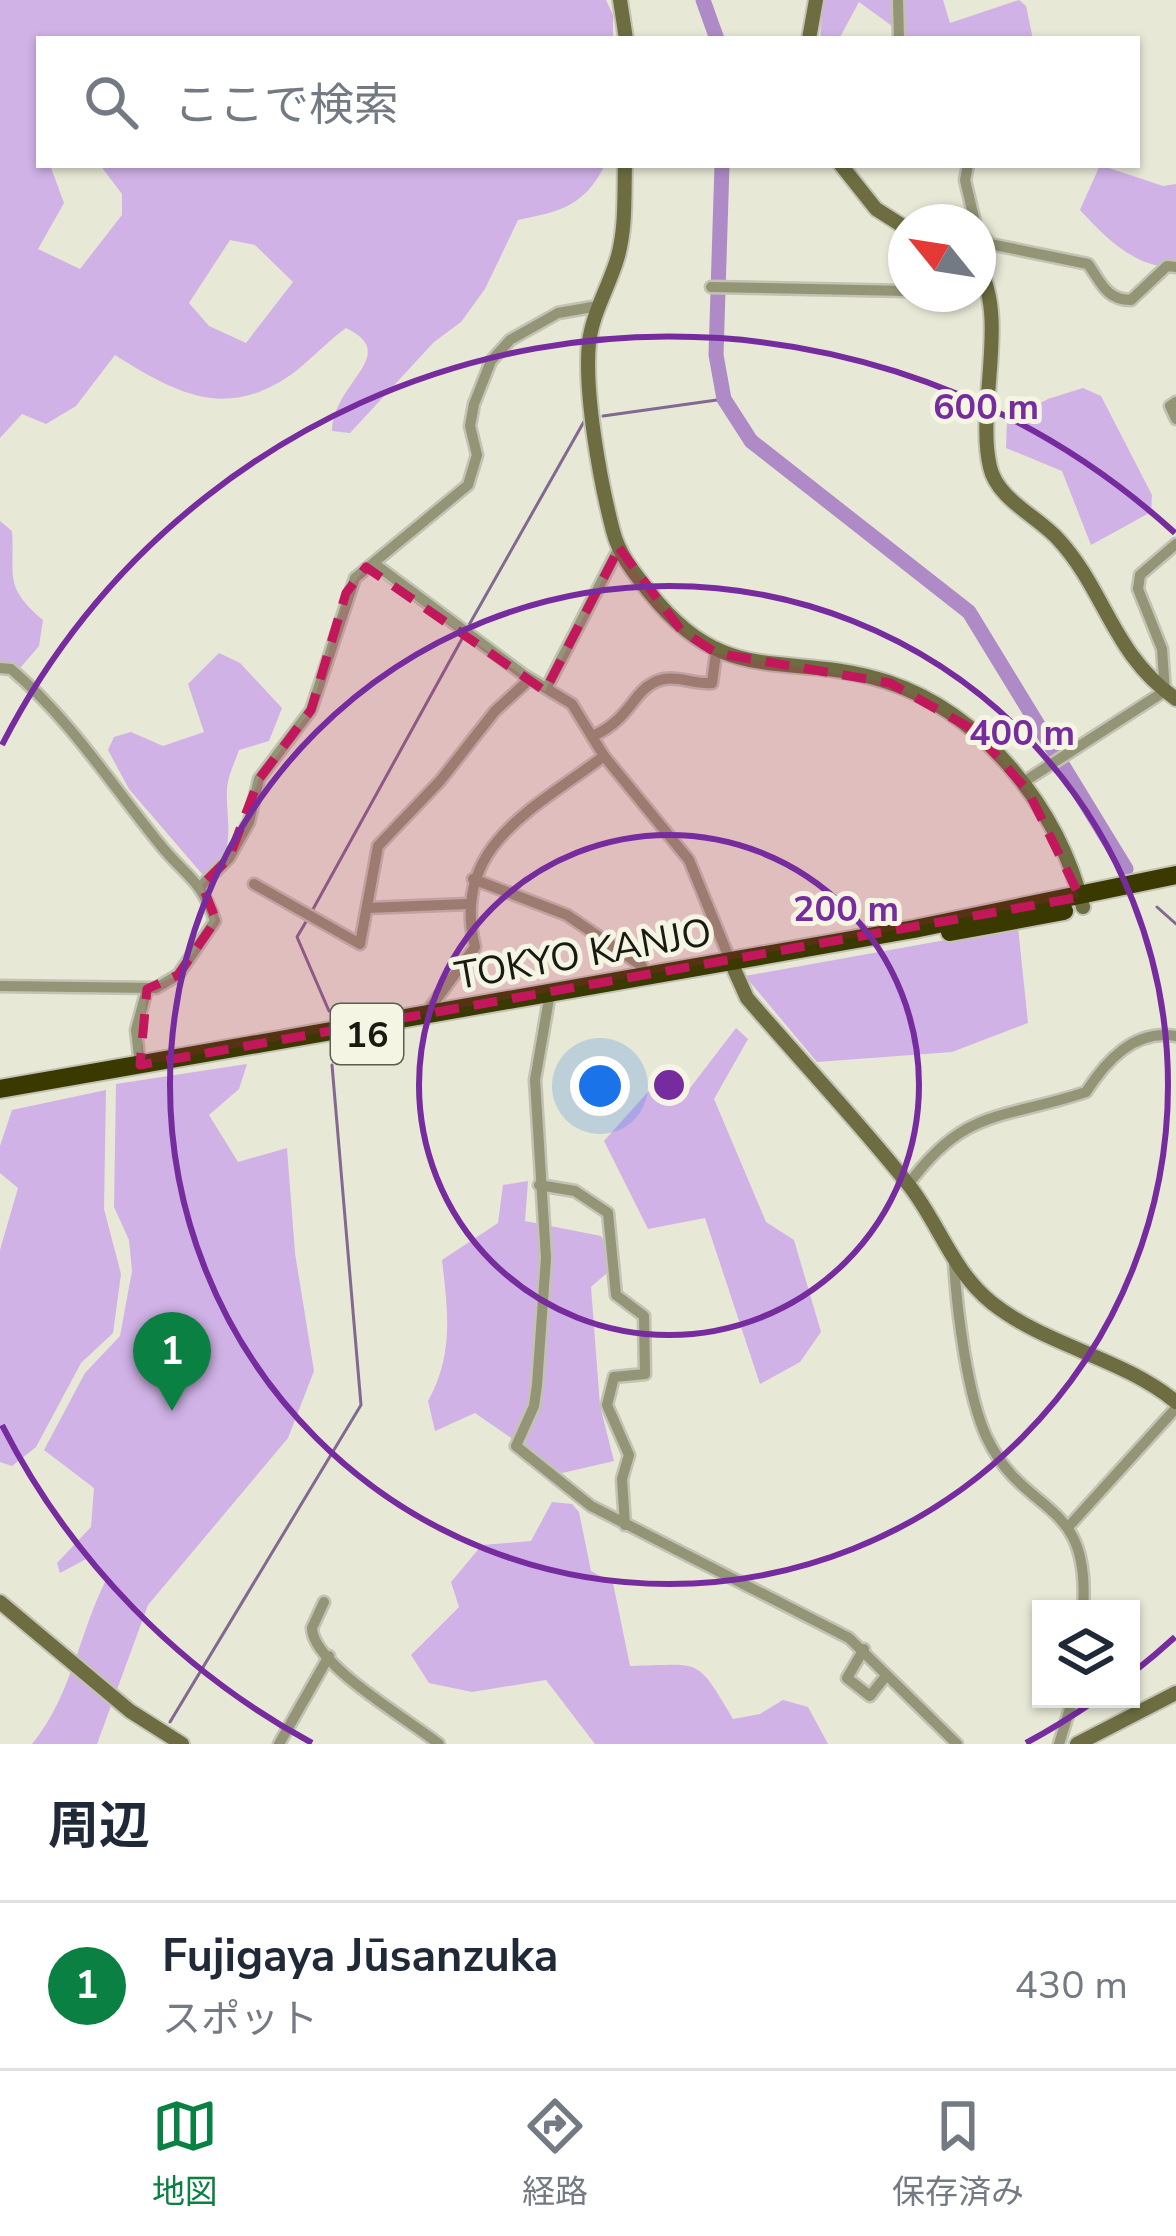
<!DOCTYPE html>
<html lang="ja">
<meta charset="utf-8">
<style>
:root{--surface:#fff;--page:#f6f6f7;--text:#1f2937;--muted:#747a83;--line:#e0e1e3;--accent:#0b8043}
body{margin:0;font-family:"Nunito Sans","Noto Sans JP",sans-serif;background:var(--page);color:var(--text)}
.controls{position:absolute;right:36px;bottom:36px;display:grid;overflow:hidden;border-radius:0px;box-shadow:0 3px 9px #0004}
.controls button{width:108px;height:108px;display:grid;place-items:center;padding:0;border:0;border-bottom:3px solid var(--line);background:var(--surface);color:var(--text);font:60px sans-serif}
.compass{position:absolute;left:888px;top:204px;width:108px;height:108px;border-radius:50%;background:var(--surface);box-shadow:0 3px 9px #0004;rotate:300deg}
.you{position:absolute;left:600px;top:1086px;width:42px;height:42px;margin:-30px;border:9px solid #fff;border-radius:50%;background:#1a73e8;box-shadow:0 0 0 18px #1a73e833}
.badge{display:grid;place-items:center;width:78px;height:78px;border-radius:50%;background:var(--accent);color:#fff;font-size:39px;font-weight:700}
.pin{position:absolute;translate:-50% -99px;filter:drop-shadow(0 3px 6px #0008)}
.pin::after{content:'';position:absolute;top:63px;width:42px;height:36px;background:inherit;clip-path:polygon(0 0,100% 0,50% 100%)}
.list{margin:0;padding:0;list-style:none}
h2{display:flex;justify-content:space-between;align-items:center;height:156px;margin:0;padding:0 48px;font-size:51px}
h2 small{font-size:39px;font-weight:400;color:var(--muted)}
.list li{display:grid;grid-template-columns:78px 1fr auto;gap:36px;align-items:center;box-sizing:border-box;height:168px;padding:0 48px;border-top:3px solid var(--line)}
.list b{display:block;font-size:45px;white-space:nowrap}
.list p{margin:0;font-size:39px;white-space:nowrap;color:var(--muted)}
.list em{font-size:39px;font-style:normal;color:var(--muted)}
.icon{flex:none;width:66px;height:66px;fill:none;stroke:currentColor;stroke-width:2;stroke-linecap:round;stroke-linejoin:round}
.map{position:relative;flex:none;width:1176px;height:1744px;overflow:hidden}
.search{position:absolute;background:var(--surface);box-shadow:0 3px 9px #0004;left:36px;right:36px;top:36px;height:132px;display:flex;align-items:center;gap:30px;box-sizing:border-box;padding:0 42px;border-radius:0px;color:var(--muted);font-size:45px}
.sheet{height:324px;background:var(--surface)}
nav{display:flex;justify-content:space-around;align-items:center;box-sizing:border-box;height:168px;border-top:3px solid var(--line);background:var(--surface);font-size:33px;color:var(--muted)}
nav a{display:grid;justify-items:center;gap:6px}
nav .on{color:var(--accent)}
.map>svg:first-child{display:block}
.green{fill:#d0b2e6;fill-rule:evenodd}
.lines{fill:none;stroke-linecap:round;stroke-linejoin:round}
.stream{stroke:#826990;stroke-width:3}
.river{stroke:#ae8bc6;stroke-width:15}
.street-casing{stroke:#c2c3b3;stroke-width:15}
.secondary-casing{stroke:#c2c3b3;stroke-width:18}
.highway-casing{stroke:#c2c3b3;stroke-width:22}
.street{stroke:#949477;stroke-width:10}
.secondary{stroke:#6d6d41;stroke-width:14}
.highway{stroke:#3a3900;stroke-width:18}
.marked{fill:#c2185b;fill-opacity:0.2;stroke:#c2185b;stroke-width:9;stroke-dasharray:24 15;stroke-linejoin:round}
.ring{fill:none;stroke:#762c9e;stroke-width:6}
.labels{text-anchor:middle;stroke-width:10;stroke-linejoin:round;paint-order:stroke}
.shield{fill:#f5f5e3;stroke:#5c5c51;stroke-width:3}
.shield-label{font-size:36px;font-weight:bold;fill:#1a1a13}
.street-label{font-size:39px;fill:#1a1a13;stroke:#f5f5e3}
.centre{fill:#762c9e;stroke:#f5f5e3;stroke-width:6}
.ring-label{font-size:36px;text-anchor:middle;font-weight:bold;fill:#762c9e;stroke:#f5f5e3;stroke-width:10;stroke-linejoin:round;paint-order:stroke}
</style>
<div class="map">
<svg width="1176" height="1744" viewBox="0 0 1176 1744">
<rect width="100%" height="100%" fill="#e7e8d6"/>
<g class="green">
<path d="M0,0H606L613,15V39H39V165H50L64,203L38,249L80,269L122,215V194L100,165H605C584,206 562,211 518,220L485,289L461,322L434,342L350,433L332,431C333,382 402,355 346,328C328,341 313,357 296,371C228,422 177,394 115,355L76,406L46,424L22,414L0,438ZM230,240L255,245L293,282L246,343L209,326L189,303Z"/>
<polygon points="823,0 943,0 950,23 1019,0 1026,6 1033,39 910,39 859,2 839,39 820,39"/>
<path d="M1100,165L1163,186L1176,184V267C1136,269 1106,238 1080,210Z"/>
<polygon points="1083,388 1101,396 1152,495 1151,512 1091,545 1062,471 1006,448 1007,421 1048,399"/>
<path d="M0,521L12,531C15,577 3,586 43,620L39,646L21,667L0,665Z"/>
<path d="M219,653L240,663L282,708L269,741L239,750C235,762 228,775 227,788C225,819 240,860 203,875L129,789L108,750L114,737L131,732L163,746L204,732L188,684Z"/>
<polygon points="1018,927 1028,1023 952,1052 817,1062 745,976"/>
<polygon points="736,1028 748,1039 714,1099 766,1222 794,1240 821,1332 800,1362 760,1384 705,1218 648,1229 604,1141 663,1075 687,1092"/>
<path d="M247,1064L239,1089L209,1115L238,1162L287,1148L295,1253L314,1371L288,1438L148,1605L97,1744H32C73,1694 79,1631 108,1576L88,1558L60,1573L57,1563L91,1527L94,1488L44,1450L85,1373L120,1336L132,1271L129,1240L114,1207L116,1084Z"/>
<polygon points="106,1090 104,1209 121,1274 113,1333 81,1363 36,1447 12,1466 0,1462 0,1250 18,1188 0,1173 0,1146 12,1110"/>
<path d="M528,1181L525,1221L601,1236L616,1265L591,1287L600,1406L614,1461L562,1473L475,1413L435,1431L428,1401C454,1354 448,1312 442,1260L498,1223L503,1185Z"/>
<path d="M552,1502L572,1504L579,1512L591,1571L613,1583L630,1666C702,1665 695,1655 733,1719L760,1714L783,1700L808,1707L828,1744H595L546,1680L472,1692L429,1683L411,1655L459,1607L451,1582L482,1545L531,1541Z"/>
</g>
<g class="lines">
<g class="stream">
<polyline points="603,416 724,399"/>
<polyline points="469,625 586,418"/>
<polyline points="1157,907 1176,924"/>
<polyline points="312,911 463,637"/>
<polyline points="307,920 297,937 329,1011"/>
<polyline points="170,1722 361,1405 332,1065"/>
</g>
<g class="river">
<polyline points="703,0 717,39"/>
<polyline points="722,165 716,355 724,399 751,441 969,612 1126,869"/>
</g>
<g class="street-casing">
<g id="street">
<polyline points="898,0 899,39"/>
<polyline points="968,165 965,180 975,222"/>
<path d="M978,230L990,244L1088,264C1101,282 1106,300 1131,300L1167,266L1176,267"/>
<polyline points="711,287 906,291"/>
<polyline points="1176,402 1170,406 1176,419"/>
<polyline points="376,565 524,675 572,704 604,756 689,860 730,960"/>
<path d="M0,668L11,669C72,721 112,786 162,847C189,879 201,880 215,921L178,975L156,988L0,986"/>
<polyline points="547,687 619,548"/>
<path d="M593,736C630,719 632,694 653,683C673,672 692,685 712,683L716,653"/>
<polyline points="1022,783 1165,691 1162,649 1138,589 1140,575 1176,544"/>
<polyline points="473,879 567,915 642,966 645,975"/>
<polyline points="254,884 360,944 378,846 440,781 495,711 530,679"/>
<polyline points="202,885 229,858 249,822 259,779 311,710 355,578 468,485 477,455 470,426 474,404 491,361 510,340 558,313 598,306"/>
<polyline points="367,908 467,904"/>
<polyline points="550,993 535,1080 546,1258 537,1385 534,1406 516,1446 591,1506 849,1638 957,1744"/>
<path d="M427,1012L475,947C450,845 536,808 604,756"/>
<polyline points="140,1065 136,1030 147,989"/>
<polyline points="539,1185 575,1191 608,1213 616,1295 644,1316 645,1374 614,1377 607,1405 629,1455 622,1479 625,1525"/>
<path d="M908,1185C965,1107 1002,1120 1086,1092C1106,1061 1134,1029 1176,1036"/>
<path d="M954,1263C957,1310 967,1396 987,1438C1025,1518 1091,1496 1083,1609"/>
<polyline points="1070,1525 1176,1408"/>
<path d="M324,1602L312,1628C313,1665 408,1719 439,1744"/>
<polyline points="864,1649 847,1678 870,1696 885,1677"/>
<polyline points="279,1744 329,1656"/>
<polyline points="1059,1744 1073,1699"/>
</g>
</g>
<g class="secondary-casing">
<g id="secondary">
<polyline points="620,0 626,39"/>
<polyline points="809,39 816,0"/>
<path d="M625,165C624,195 626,226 618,256C610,285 593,311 589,342C584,393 600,481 613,531C619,555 635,574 650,593C728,691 786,649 888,682C984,714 1059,809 1083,907"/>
<polyline points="841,165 876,209 906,228"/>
<path d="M978,267C1009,317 976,409 990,467C997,499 1037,516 1058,539C1106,591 1112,654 1176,699"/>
<path d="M730,960L747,998C800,1060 857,1120 908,1184C939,1223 952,1271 992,1303C1048,1347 1121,1357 1176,1402"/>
<polyline points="0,1602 130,1711 182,1744"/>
<polyline points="1077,1744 1176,1693"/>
</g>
</g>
<g class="highway-casing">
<g id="highway">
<polyline points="950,932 1064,911"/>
<polyline points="0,1089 914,929 1176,875"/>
</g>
</g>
<use href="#street" class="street"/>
<use href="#secondary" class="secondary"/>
<use href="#highway" class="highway"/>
</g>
<path class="marked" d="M619,548L681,630L716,653L890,683L974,730L1028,791L1080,897L140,1065L147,989L178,975L216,920L202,885L229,858L259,779L311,710L346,593L366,567L545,691Z"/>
<g class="ring">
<circle cx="669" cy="1085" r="250"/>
<circle cx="669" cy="1085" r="499"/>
<path d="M1175 1637A749 749 0 0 1 1135 1671M1093 1702A749 749 0 0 1 1026 1743M312 1743A749 749 0 0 1 2 1425M2 745A749 749 0 0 1 1175 533"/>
</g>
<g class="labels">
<rect class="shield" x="331" y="1004" width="72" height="60" rx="9"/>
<g class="shield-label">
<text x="367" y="1047">16</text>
</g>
<g class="street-label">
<text transform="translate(583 953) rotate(-10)" y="14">TOKYO KANJO</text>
</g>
</g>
<circle cx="669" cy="1085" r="18" class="centre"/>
<g class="ring-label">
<text x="986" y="419">600 m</text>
<text x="1022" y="745">400 m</text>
<text x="846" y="921">200 m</text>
</g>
</svg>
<div class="controls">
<button><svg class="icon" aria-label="layers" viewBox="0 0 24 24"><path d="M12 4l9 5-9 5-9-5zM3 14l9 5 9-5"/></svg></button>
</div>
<svg class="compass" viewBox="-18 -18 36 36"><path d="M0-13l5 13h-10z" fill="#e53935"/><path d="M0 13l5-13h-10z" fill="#747a83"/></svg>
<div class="you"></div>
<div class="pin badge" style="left:172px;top:1411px">1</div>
<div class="search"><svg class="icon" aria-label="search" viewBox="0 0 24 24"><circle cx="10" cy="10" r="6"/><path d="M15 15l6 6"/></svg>ここで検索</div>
</div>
<section class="sheet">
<h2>周辺<small></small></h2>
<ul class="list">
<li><span class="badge">1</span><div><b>Fujigaya Jūsanzuka</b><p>スポット</p></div><em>430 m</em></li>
</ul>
</section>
<nav>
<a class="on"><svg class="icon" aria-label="map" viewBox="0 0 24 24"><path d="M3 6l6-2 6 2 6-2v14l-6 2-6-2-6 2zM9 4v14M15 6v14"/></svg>地図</a>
<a><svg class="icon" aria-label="directions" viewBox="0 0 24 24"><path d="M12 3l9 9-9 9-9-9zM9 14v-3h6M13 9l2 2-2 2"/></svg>経路</a>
<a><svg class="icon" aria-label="saved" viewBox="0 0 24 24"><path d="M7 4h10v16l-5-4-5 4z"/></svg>保存済み</a>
</nav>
